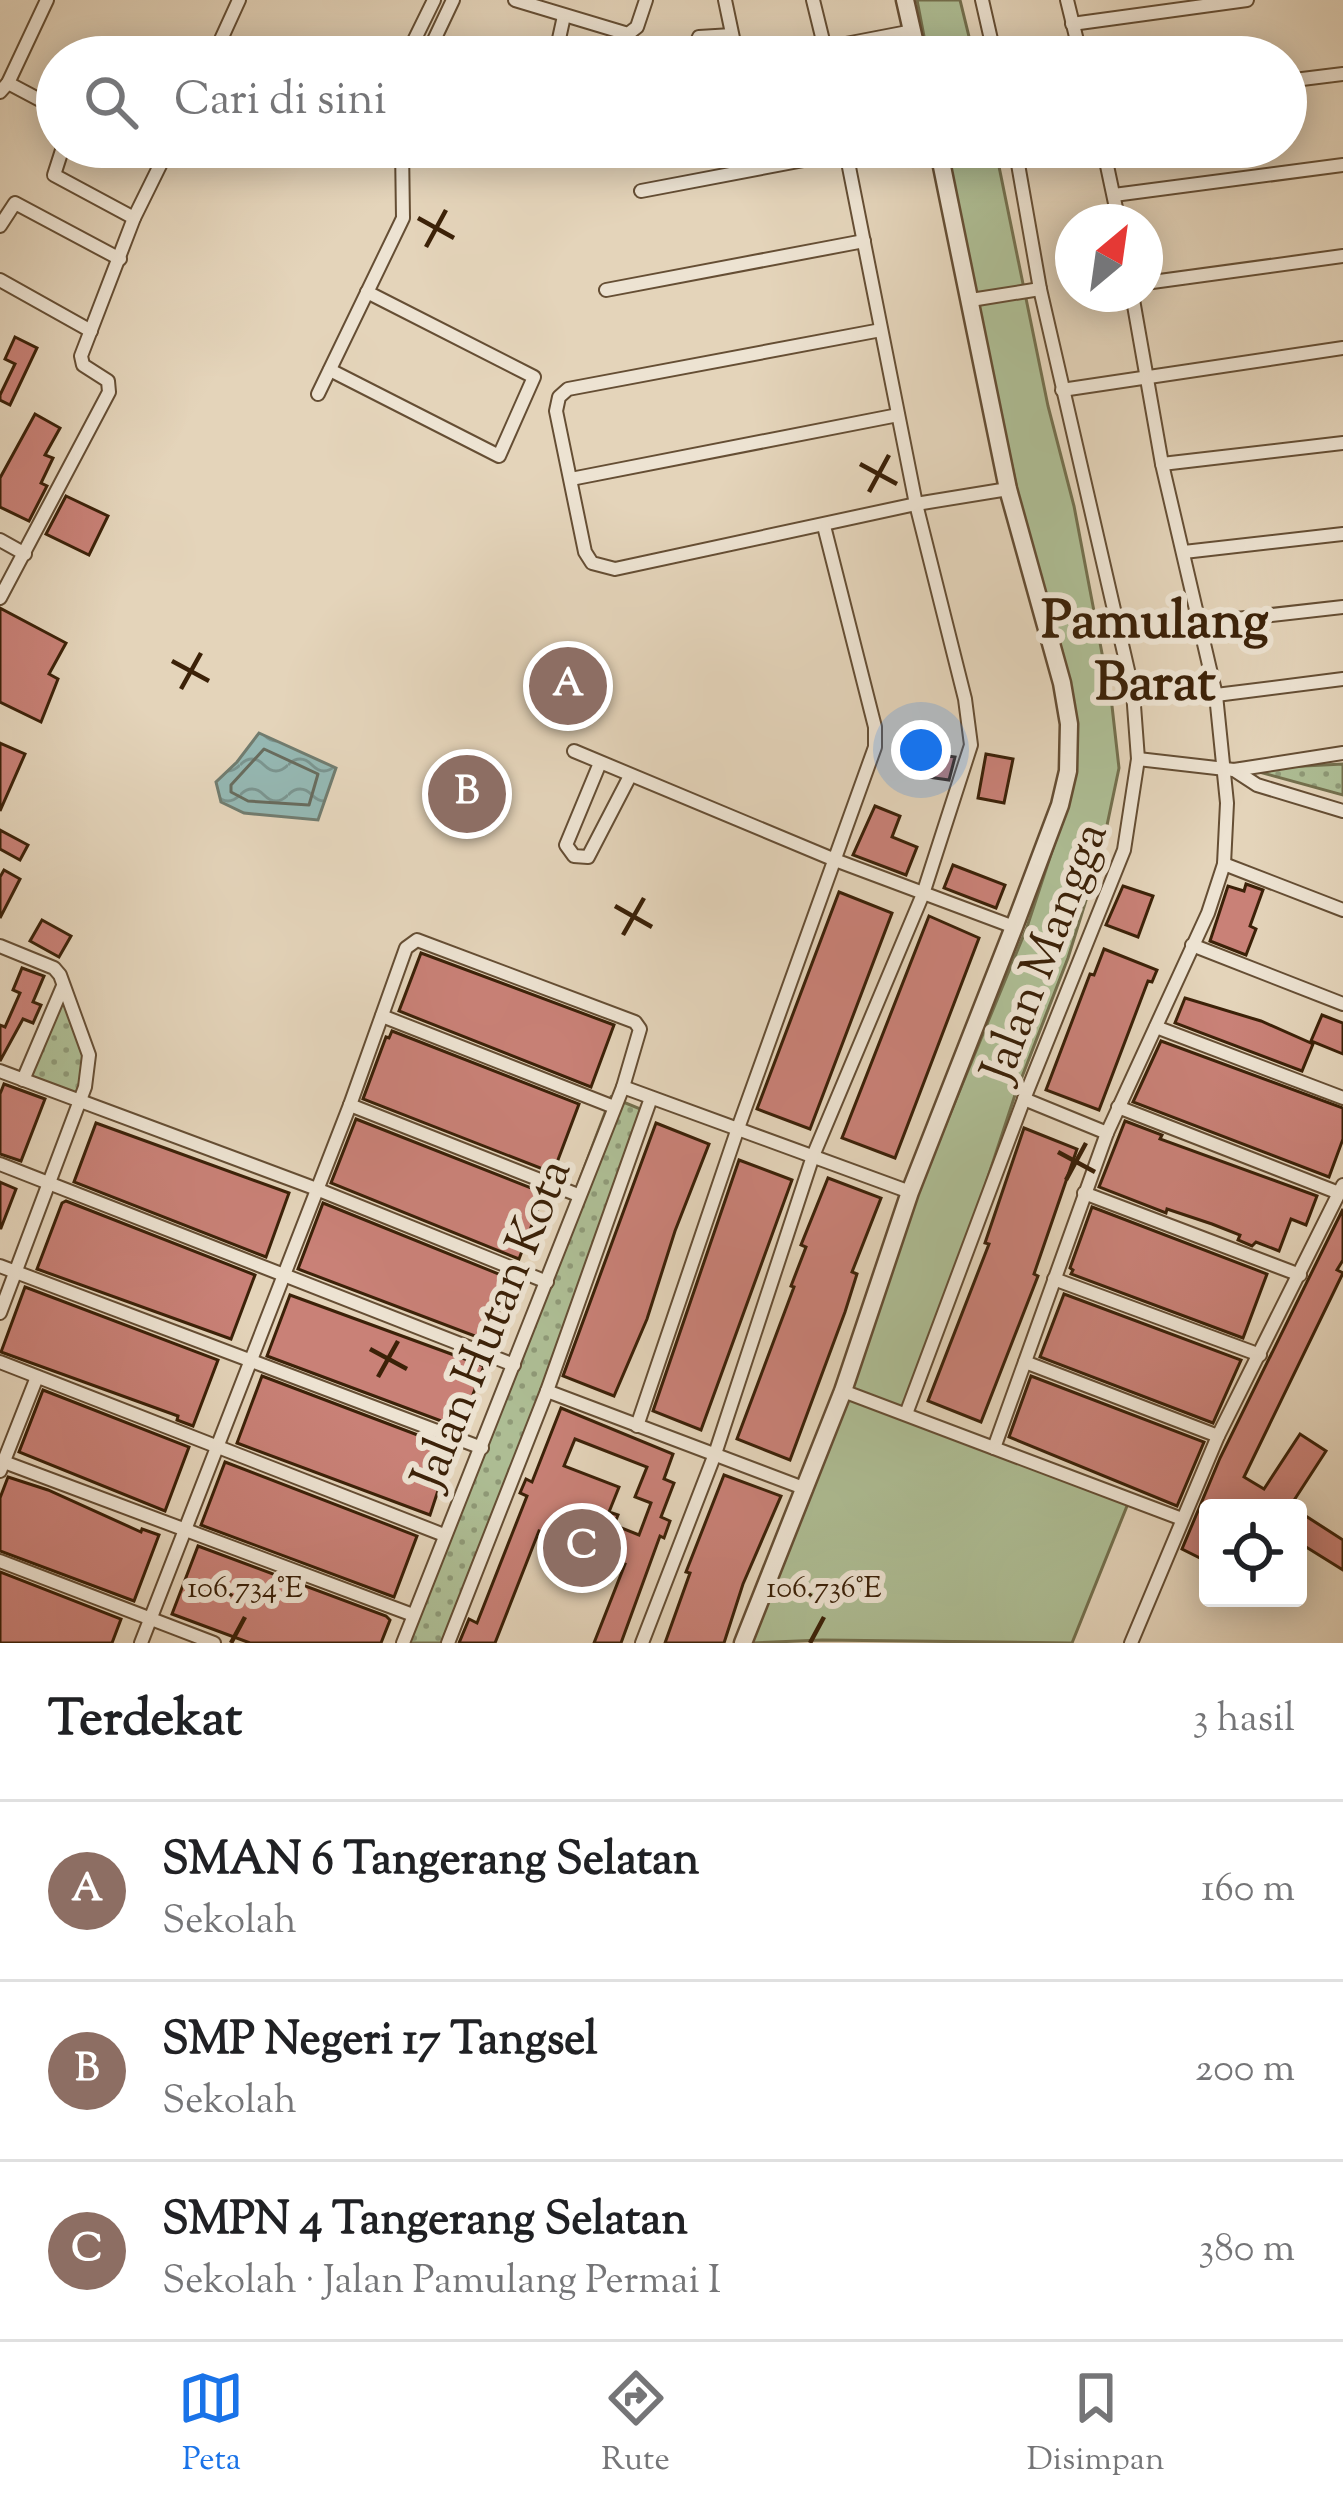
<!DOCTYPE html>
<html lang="id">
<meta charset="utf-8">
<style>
:root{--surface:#fff;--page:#f6f6f6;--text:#202124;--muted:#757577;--line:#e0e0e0;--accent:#1a73e8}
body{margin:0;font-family:"Sorts Mill Goudy",serif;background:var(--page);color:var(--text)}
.controls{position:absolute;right:36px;bottom:36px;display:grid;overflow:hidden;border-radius:12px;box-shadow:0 6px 30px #0003}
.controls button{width:108px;height:108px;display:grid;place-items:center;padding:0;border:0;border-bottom:3px solid var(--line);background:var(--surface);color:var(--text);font:60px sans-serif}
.compass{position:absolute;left:1055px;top:204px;width:108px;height:108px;border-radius:50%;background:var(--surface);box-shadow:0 6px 30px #0003;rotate:29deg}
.you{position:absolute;left:921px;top:750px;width:42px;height:42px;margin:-30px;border:9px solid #fff;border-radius:50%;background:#1a73e8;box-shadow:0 0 0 18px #1a73e833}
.badge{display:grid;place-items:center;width:78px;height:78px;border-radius:50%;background:var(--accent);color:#fff;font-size:39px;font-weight:700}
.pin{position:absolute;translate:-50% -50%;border:6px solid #fff;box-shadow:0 3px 12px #0006}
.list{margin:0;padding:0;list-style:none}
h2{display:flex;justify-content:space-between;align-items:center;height:156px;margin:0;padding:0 48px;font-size:51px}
h2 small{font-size:39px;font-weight:400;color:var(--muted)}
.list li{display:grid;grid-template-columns:78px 1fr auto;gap:36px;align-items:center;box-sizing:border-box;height:180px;padding:0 48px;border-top:3px solid var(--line)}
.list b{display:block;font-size:45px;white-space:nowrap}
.list p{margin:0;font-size:39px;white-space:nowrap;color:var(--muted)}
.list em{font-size:39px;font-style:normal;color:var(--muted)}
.icon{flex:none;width:66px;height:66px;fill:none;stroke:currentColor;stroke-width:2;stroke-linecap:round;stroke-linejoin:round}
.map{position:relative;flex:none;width:1343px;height:1643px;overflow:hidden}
.search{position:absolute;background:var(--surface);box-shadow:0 6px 30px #0003;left:36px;right:36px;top:36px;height:132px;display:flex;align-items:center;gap:30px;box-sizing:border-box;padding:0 42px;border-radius:66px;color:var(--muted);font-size:45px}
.sheet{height:696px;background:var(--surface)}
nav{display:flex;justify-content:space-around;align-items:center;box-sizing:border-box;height:168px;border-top:3px solid var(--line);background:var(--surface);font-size:33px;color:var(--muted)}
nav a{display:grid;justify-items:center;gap:6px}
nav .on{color:var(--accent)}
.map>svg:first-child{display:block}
.grass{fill:#aebe95;stroke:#74704e;stroke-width:3}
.park{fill:url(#park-dots);stroke:#74704e;stroke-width:3}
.water{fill:url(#water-waves);stroke:#717c6f;stroke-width:3}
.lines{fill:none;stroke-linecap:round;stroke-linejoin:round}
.shore{stroke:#686c5e;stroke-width:3}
.building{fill:#c98177;stroke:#3b2108;stroke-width:3;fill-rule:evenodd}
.minor-casing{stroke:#654e34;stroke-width:16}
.tertiary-casing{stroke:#654e34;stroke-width:21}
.minor{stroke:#ede3d2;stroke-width:12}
.tertiary{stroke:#ede3d2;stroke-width:16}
.ticks{fill:none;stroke:#3b2108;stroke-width:4.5}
.labels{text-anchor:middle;stroke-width:12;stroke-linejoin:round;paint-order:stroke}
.street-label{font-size:48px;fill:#3b2108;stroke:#ede3d2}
.quarter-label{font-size:54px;font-weight:bold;fill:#3b2108;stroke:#ede3d2}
.ticks-label{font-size:30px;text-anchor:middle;fill:#3b2108;stroke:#ede3d2;stroke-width:12;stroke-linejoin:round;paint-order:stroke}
</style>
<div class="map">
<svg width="1343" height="1643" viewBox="0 0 1343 1643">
<defs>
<pattern id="park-dots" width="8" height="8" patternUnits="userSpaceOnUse" patternTransform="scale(3)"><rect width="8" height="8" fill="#aebe95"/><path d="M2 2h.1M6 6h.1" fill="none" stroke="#8f9a78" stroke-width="1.8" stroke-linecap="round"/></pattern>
<pattern id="water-waves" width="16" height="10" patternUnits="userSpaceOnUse" patternTransform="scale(3)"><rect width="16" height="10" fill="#95b8b3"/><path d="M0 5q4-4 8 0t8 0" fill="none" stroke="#7b9590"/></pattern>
</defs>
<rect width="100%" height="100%" fill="#e4d4ba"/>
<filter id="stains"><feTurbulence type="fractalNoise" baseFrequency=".00167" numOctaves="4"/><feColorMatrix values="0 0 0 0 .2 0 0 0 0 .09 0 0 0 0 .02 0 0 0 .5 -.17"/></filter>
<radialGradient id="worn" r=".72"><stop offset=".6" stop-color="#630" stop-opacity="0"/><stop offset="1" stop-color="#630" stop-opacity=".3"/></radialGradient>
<g class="grass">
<polygon points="917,0 960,0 974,57 928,57"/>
<polygon points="944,147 995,147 1048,406 1074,506 1112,706 1119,768 1102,849 1068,958 1015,1095 909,1417 1129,1501 1072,1643 822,1640 751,1643 915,1199 1027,927 1061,824 1072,748"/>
</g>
<g class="park">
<polygon points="1343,764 1343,795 1248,769"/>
<polygon points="64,985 89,1055 79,1103 23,1080"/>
<polygon points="611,1097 643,1110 545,1389 445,1643 404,1643"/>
</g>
<polygon class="water" points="259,733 336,768 318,820 244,813 221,802 216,782 237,762"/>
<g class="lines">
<polygon class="shore" points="264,749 318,774 309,805 248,801 231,792 231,785"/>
</g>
<g class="building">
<polygon points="15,337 37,348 10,405 0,400 0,395 15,364 5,359"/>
<polygon points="35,414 60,428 45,455 53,458 41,483 47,486 29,521 0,507 0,478"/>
<polygon points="66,496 108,516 89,555 46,534"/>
<polygon points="0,608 66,643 49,674 58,679 41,722 0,702"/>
<polygon points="0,743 25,754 0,811"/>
<polygon points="925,753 955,757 949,780 921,776"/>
<polygon points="986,754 1013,759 1004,803 978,798"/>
<polygon points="875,806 900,816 892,837 917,847 906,875 853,855"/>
<polygon points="0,830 28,845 20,860 0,849"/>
<polygon points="953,865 1005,885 996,908 944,888"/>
<polygon points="4,870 20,879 0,918 0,877"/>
<polygon points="1246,884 1263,890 1250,926 1256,929 1246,955 1210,941 1228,886 1244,891"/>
<polygon points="1123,886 1153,896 1138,937 1106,925"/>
<polygon points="839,892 892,913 810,1129 757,1109"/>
<polygon points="929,916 979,938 895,1158 842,1138"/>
<polygon points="42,920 71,936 59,957 30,941"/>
<polygon points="1104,949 1157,970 1152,982 1148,981 1099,1110 1046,1090 1090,974 1094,975"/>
<polygon points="421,953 614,1025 591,1087 399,1011"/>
<polygon points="22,968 44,976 33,1002 41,1005 33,1023 23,1019 0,1061 0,1025 5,1027 20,993 13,990"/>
<polygon points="1185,998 1261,1021 1313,1044 1302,1071 1175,1023"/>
<polygon points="1322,1015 1343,1023 1343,1054 1311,1041"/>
<polygon points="392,1031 579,1104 553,1173 363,1099 386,1037 389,1038"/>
<polygon points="1161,1041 1343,1108 1343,1139 1329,1177 1133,1102"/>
<polygon points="4,1084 45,1099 21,1161 0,1154 0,1094"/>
<polygon points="356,1119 544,1193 519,1259 331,1183"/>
<polygon points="1125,1121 1162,1135 1160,1139 1317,1196 1306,1225 1291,1219 1279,1251 1256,1242 1252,1246 1238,1240 1240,1235 1212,1224 1167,1209 1166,1213 1099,1187"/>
<polygon points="96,1123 289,1193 266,1257 74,1182"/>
<polygon points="656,1123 709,1144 675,1231 647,1319 614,1396 563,1376"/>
<polygon points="1024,1128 1077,1149 1034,1274 1038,1276 981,1422 928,1401 989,1244 985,1243"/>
<polygon points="739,1160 792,1180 701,1430 653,1411"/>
<polygon points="828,1178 881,1198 852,1272 857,1274 845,1312 790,1460 737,1439 794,1287 791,1286 806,1247 801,1245"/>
<polygon points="0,1182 16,1189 1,1228 0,1228"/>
<polygon points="66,1201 255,1275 231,1339 37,1269 62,1203"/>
<polygon points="323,1203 511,1279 488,1341 298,1269"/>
<polygon points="1092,1207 1267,1274 1243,1338 1071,1274 1073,1270 1070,1268"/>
<polygon points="1343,1209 1343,1260 1337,1270 1343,1273 1244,1477 1264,1489 1300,1434 1326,1451 1289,1508 1208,1508 1208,1548 1202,1559 1182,1549 1220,1458"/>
<polygon points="25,1287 218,1360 193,1426 177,1420 178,1416 1,1352"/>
<polygon points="1064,1294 1241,1360 1213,1423 1040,1357"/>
<polygon points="290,1295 484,1366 460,1428 267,1356"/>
<polygon points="262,1376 452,1448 430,1515 237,1443"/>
<polygon points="1031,1376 1204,1442 1177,1506 1009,1437"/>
<polygon points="43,1390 189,1447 165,1511 19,1452"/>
<path d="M561,1408L673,1454L664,1479L674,1483L661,1517L670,1521L664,1538L660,1536L621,1643H594L625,1564L539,1531L495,1643H459L469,1619L477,1623L527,1496L520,1493L526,1479L532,1482ZM575,1439L647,1467L635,1497L651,1503L639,1535L614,1525L618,1515L609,1512L619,1487L564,1466Z"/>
<polygon points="225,1462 417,1536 394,1597 201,1525"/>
<polygon points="724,1475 781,1496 743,1584 724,1643 665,1643 690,1573 686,1572"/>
<polygon points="8,1477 48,1490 141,1532 142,1529 159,1535 134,1601 0,1551 0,1498"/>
<polygon points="1298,1511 1343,1540 1343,1570 1298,1542"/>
<polygon points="198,1546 386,1616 390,1620 381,1643 250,1643 172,1614"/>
<polygon points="0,1572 121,1619 112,1643 0,1643"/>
</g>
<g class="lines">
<g class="minor-casing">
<g id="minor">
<polyline points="515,0 628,34 637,27 646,0"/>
<polyline points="725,0 737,57"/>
<polyline points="813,0 827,57"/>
<polyline points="982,0 995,57"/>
<polyline points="1067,0 1081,57"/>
<polyline points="1072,24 1247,0"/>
<polyline points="213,57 239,0"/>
<polyline points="406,57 434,0"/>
<polyline points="426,57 453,0"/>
<polyline points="555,57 564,16"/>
<polyline points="690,57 699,37 732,35"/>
<polyline points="778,57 913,31"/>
<polyline points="1286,81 1343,74"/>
<polyline points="8,83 57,109"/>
<polyline points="0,92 8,83 47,0"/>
<polyline points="63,147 54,175 134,218"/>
<polyline points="1103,147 1119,222"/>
<polyline points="641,191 846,152"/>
<polyline points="1114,195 1343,165"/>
<polyline points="0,226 15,203 120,259"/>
<polyline points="0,280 91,331"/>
<polyline points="1145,283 1343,256"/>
<polyline points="606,290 864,241"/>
<polyline points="971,300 1040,289"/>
<polyline points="881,330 568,389 559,397 556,411 585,552 592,563 615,569 916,504 1008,489"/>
<polyline points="330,370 499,456 534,377 367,292"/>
<polyline points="1062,390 1343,348"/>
<polyline points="318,394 403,218 402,147"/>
<polyline points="1162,464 1343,443"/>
<polyline points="571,479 898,415"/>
<polyline points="0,540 25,554"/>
<polyline points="1184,552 1343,534"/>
<polyline points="0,598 109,392 108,381 83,365 81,356 134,218 169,147"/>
<polyline points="1200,623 1343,607"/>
<polyline points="1216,695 1343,679"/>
<polyline points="574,751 835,860 1014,927"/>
<polyline points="1138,759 1234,770 1343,753"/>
<polyline points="600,763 566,845 574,856 588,857 630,776"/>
<polyline points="1234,770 1257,785 1343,811"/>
<polyline points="1224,864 1343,910"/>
<polyline points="1192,945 1343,1004"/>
<polyline points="0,946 54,968 60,975 89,1055 85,1087 0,1313"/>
<polyline points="382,1016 614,1107"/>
<polyline points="1156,1027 1343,1098"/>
<polyline points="0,1071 314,1188 547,1282"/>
<polyline points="23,1080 63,986"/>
<polyline points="623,1087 910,1192"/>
<polyline points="1024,1099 1107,1133"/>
<polyline points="350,1105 578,1195"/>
<polyline points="1118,1107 1339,1193"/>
<polyline points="0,1164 514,1365"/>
<polyline points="1084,1193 1300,1275"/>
<polyline points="0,1266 482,1448"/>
<polyline points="1054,1279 1260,1355"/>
<polyline points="0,1362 444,1535"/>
<polyline points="1025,1362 1218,1436"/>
<polyline points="547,1391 806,1489"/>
<polyline points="843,1391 1182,1519"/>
<polyline points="906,1414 1024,1099 1124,850 1138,759 1133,692 1040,289 1015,147"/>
<polyline points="637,1426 737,1131 875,747 875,727 824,526"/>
<polyline points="994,1448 1107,1133 1208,913 1224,864 1227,803 1216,695 1162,464 1132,294"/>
<polyline points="4,1462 413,1615"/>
<polyline points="0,1471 37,1377"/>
<polyline points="0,1561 214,1643"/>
<polyline points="141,1643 350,1105 406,948 417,940 635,1022 640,1029 623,1087 403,1643"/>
<polyline points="448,1643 547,1391 651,1098"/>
<polyline points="642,1643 715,1454 813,1156 923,894 971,745 965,699 916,504 845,147"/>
<polyline points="1131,1643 1218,1436 1343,1185"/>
</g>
</g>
<g class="tertiary-casing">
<g id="tertiary">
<polyline points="905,0 918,57"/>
<polyline points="743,1643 843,1391 910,1192 1014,927 1060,805 1068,771 1069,724 1062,683 1008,489 938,147"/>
</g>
</g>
<use href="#minor" class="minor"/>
<use href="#tertiary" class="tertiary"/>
</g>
<path class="ticks" d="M418,218L454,238M426,247L446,210M860,464L897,484M869,492L889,455M172,661L209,681M181,689L201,653M615,906L652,927M623,935L644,898M1058,1152L1095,1172M1066,1180L1086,1143M370,1349L407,1369M378,1377L398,1341M231,1643L245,1617M810,1643L824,1617"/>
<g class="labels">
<g class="street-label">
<text transform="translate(1042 951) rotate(-69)" y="17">Jalan Mangga</text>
<text transform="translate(489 1323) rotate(-68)" y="17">Jalan Hutan Kota</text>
</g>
<g class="quarter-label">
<text x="1155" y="637">Pamulang<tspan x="1155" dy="62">Barat</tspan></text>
</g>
</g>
<g class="ticks-label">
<text x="245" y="1597">106.734°E</text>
<text x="824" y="1597">106.736°E</text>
</g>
<rect width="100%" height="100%" filter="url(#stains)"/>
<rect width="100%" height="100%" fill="url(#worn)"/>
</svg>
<div class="controls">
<button><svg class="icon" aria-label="locate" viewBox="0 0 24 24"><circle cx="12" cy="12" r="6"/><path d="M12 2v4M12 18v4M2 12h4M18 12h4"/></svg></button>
</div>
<svg class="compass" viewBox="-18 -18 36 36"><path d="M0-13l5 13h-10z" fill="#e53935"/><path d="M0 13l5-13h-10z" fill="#757577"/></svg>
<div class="you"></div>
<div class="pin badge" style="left:568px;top:686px;background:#8d6e63">A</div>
<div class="pin badge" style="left:467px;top:794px;background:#8d6e63">B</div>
<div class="pin badge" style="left:582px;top:1548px;background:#8d6e63">C</div>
<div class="search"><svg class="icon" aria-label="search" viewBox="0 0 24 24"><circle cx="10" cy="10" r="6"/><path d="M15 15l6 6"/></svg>Cari di sini</div>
</div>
<section class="sheet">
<h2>Terdekat<small>3 hasil</small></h2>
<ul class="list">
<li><span class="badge" style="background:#8d6e63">A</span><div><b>SMAN 6 Tangerang Selatan</b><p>Sekolah</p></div><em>160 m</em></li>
<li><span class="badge" style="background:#8d6e63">B</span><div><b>SMP Negeri 17 Tangsel</b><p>Sekolah</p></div><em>200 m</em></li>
<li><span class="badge" style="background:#8d6e63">C</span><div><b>SMPN 4 Tangerang Selatan</b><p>Sekolah · Jalan Pamulang Permai I</p></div><em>380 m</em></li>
</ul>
</section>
<nav>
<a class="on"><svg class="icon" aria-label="map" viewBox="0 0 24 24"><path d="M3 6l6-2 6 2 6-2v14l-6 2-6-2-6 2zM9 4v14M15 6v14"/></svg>Peta</a>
<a><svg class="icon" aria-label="directions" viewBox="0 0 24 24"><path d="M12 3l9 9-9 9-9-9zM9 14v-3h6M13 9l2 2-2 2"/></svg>Rute</a>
<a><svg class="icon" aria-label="saved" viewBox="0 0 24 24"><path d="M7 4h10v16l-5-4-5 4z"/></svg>Disimpan</a>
</nav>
